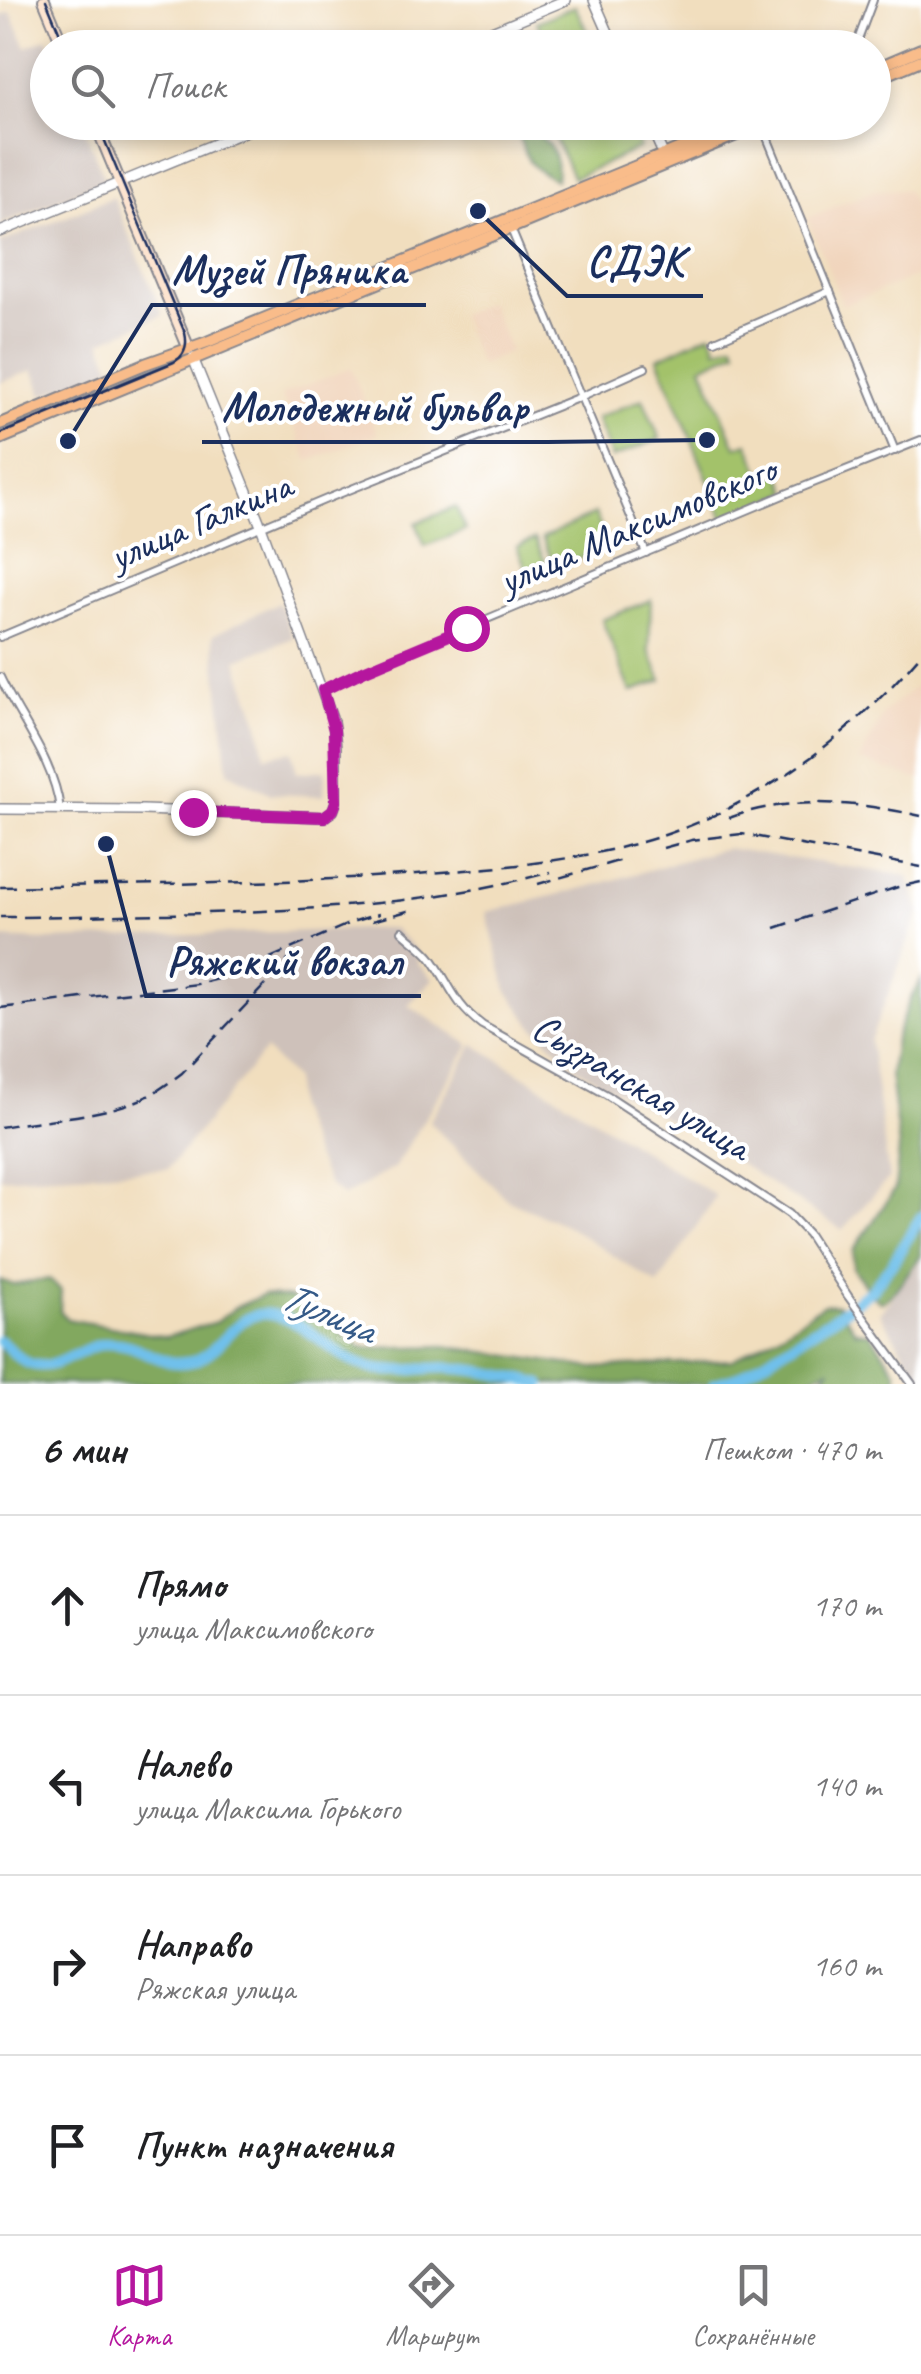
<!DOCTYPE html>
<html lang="ru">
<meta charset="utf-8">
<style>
:root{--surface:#fff;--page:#f6f6f6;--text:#202124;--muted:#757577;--line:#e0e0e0;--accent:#b5179e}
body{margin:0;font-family:Caveat,sans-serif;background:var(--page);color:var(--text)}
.stop{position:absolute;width:30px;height:30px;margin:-22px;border:8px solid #b5179e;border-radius:50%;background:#fff}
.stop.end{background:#b5179e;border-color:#fff;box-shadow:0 2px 10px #0008}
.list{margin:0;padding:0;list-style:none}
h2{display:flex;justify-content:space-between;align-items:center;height:130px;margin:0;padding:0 40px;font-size:42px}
h2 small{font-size:32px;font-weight:400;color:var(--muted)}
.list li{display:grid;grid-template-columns:65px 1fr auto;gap:30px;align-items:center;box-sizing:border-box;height:180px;padding:0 40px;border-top:2px solid var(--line)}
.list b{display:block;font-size:38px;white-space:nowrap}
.list p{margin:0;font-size:32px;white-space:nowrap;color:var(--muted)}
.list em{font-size:32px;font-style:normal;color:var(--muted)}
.icon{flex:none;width:55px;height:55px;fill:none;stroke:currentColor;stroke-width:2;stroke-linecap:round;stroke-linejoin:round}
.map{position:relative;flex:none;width:921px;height:1384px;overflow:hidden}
.search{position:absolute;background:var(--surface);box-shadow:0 5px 15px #0003;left:30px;right:30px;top:30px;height:110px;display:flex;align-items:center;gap:25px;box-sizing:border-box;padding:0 35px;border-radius:55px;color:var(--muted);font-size:38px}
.sheet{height:850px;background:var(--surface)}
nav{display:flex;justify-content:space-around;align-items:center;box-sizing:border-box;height:140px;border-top:2px solid var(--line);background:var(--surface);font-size:28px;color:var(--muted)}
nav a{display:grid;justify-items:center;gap:5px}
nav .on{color:var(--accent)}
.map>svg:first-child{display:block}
.built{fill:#f1d5bd}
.industrial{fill:#cec1ba}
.green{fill:#a3c26a;stroke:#5f7864;stroke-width:2.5}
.forest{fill:#82a85e;stroke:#4e6c5e;stroke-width:2.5}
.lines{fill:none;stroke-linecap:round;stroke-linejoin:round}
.river{stroke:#70c0eb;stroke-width:11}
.minor-casing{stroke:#86868e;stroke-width:10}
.tertiary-casing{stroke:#86868e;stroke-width:12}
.secondary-casing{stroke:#86868e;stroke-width:14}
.primary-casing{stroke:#86868e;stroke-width:14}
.minor{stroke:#fff;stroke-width:6}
.tertiary{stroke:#fff;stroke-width:9}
.secondary{stroke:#fde4d0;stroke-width:10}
.primary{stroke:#f9bc8a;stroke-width:10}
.tram{stroke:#1b2f5e;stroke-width:2.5}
.rail{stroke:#1b2f5e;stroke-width:2.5;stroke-dasharray:15 8;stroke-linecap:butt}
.route{stroke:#b5179e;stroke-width:12}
.labels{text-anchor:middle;stroke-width:8;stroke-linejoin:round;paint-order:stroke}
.street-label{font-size:40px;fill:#1b2f5e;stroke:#fff}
.water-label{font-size:42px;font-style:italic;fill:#355a88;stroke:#fff}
.leader{fill:none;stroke:#1b2f5e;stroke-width:4}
.callout-dot{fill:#1b2f5e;stroke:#fff;stroke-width:4}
.callout-label{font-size:42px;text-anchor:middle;font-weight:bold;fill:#1b2f5e;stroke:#fff;stroke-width:8;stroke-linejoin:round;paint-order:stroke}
</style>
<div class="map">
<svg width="921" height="1384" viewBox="0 0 921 1384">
<rect width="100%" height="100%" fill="#fff"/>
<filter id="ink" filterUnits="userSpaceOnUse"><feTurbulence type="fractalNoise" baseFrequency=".01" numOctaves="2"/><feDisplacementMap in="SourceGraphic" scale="20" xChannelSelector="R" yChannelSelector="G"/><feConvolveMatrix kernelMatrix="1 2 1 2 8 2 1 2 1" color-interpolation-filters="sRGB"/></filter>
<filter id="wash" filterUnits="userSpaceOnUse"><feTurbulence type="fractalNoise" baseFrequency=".0048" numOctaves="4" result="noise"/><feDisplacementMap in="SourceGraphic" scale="40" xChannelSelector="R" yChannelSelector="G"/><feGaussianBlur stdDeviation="2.25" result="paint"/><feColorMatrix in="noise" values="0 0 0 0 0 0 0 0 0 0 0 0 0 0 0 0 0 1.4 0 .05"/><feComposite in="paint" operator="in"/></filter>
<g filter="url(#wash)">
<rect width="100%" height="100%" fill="#f1debe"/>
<g class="built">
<polygon points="875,190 907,190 921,221 921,274 843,305 808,218"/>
<polygon points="489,302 510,352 480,364 459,315"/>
<polygon points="351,368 377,434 308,461 282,395"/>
<polygon points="921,682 921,780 859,761 884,713"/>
</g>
<g class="industrial">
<polygon points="11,12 26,47 47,38 51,47 48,48 48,122 82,123 105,179 0,225 0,16"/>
<polygon points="113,197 163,315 101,341 112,367 43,395 33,370 0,383 0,243"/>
<polygon points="279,602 293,638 237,660 258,720 265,756 292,751 297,773 325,770 324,796 271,794 228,772 213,635"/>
<polygon points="726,848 908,876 920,911 870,1041 889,1178 842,1230 699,1137 576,1068 532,1025 507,990 486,912 596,885"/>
<polygon points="393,928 416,950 418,964 433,979 408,1005 470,1045 394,1168 343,1196 329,1185 314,1155 295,1107 294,1079 265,1050 168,1169 0,1178 0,938 47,940"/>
<polygon points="474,1044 716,1196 658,1285 571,1228 508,1200 429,1122"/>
<polygon points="921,1258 921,1380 880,1313"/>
</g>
<g class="green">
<polygon points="575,6 594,47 548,47 537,22"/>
<polygon points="555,123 628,123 640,148 573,178 552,133"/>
<polygon points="711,333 717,348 715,350 734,343 737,350 702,366 736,447 748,443 764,480 781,473 789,492 724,519 658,358"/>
<polygon points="643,399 660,439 612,458 596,418"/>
<polygon points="456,507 466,530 425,546 416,523"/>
<polygon points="595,514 609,545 556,569 542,538"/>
<polygon points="535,539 550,572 531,580 517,547"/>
<polygon points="651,600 649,650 662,680 631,692 602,620"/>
</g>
<g class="forest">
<path d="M527,126C548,141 560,152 556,180C527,167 528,161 517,132L520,127Z"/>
<path d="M921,980V1256C909,1269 896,1295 881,1302L873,1296L853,1269V1251L895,1189L899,1148L890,1075L895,1038L910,999Z"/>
<polygon points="49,1279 61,1290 60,1311 67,1319 166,1337 216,1322 236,1307 264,1295 291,1298 319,1314 349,1340 364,1348 444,1346 593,1368 732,1360 779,1334 824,1304 838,1305 855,1331 870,1333 897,1372 897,1379 902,1384 818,1384 830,1368 798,1384 0,1384 0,1280 14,1285"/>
</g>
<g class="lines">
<g class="river">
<path d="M0,1341C9,1348 19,1360 30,1364C59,1373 82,1344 110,1343C139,1342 160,1368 190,1362C221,1355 233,1312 266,1314C306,1317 331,1357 367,1367C394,1376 423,1366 451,1368C482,1370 511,1377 541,1384"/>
<polyline points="714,1384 740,1376 839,1314 872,1289 893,1262 921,1217"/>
</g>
</g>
</g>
<g filter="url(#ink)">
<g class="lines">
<g class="minor-casing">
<g id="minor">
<polyline points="855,48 873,0"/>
<polyline points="762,125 895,451"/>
<polyline points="511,229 646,553"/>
<polyline points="715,341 830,291"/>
<polyline points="0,637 329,498 580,397 645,368"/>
<path d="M0,677C20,720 54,761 60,809"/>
<polyline points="323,690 363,671 788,493 921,440"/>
<path d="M402,931C411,940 424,948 432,959C451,986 454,1004 482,1025L607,1095L789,1214L808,1234L848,1296L912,1384"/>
</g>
</g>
<g class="tertiary-casing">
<g id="tertiary">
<polyline points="594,0 615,48"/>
<polyline points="451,48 566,0"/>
<polyline points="649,122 664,156"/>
<polyline points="0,232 268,122"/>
<polyline points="0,809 143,810 324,817 333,811 336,802 336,747 333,721 259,521 193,358"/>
</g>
</g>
<g class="secondary-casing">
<g id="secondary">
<polyline points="44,0 64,48"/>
<polyline points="95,122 189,349"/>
</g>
</g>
<g class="primary-casing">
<g id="primary">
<polyline points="874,69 921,49"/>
<polyline points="874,80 921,60"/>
<polyline points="0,424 145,364 207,342 744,122"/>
<polyline points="0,439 768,122"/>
</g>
</g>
<use href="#minor" class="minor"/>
<use href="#tertiary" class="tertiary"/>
<use href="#secondary" class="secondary"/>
<use href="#primary" class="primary"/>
<g class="tram">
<polyline points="46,0 66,48"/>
<path d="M0,434L174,362C185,356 188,346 185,333L97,122"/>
</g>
<g class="rail">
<path d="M729,818C790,795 859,802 921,816"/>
<polyline points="663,848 692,840 742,834 921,867"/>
<polyline points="538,884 625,859"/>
<path d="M0,887C139,884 278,884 417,874C494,868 574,862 649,840C756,808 849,738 921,654"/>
<path d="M0,917C56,917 112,915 167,914C298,911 425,906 551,872"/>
<polyline points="372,921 411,910"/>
<polyline points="775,928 898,887 921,882"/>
<polyline points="0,1008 197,984 229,976 355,921 379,914"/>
<path d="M0,1127C40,1120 97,1116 134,1102C152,1096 167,1084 182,1073L293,955"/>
</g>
</g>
</g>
<g class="lines" filter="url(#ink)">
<polyline class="route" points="193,812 324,817 333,810 336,802 334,730 323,690 363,671 466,628"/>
</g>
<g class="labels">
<g class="street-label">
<text transform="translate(200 520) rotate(-23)" y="14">улица Галкина</text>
<text transform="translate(637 524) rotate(-23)" y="14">улица Максимовского</text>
<text transform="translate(642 1086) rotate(31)" y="14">Сызранская улица</text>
</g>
<g class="water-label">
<text transform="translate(329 1311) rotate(23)" y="15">Тулица</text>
</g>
</g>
<path class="leader" d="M478 211L567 296H703M68 441L152 305H426M707 440L548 442H202M106 844L146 996H421"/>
<g class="callout-dot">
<circle cx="478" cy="211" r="10"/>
<circle cx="68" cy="441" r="10"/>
<circle cx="707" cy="440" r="10"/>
<circle cx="106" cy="844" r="10"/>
</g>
<g class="callout-label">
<text x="635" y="275">СДЭК</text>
<text x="289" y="284">Музей Пряника</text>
<text x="375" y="421">Молодежный бульвар</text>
<text x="284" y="975">Ряжский вокзал</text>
</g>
</svg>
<div class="stop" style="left:466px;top:628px"></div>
<div class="stop end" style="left:193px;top:812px"></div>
<div class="search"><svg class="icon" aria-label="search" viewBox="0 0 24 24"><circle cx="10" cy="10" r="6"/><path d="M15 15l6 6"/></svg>Поиск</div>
</div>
<section class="sheet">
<h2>6 мин<small>Пешком · 470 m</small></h2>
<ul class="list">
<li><svg class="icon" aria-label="ahead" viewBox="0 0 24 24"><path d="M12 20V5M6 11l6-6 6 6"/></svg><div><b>Прямо</b><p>улица Максимовского</p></div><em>170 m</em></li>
<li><svg class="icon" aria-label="left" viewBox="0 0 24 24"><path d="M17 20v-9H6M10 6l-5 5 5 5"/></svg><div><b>Налево</b><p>улица Максима Горького</p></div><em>140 m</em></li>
<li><svg class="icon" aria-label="right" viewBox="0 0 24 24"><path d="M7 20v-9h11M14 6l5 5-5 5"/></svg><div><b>Направо</b><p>Ряжская улица</p></div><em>160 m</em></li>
<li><svg class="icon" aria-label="arrive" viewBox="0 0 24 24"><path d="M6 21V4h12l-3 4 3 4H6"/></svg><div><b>Пункт назначения</b></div></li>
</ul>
</section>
<nav>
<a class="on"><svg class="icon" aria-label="map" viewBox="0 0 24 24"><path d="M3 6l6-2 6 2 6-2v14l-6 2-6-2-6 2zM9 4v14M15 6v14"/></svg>Карта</a>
<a><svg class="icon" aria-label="directions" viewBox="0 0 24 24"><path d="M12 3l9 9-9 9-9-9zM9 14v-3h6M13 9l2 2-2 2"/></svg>Маршрут</a>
<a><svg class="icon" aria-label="saved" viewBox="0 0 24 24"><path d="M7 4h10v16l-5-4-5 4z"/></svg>Сохранённые</a>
</nav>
